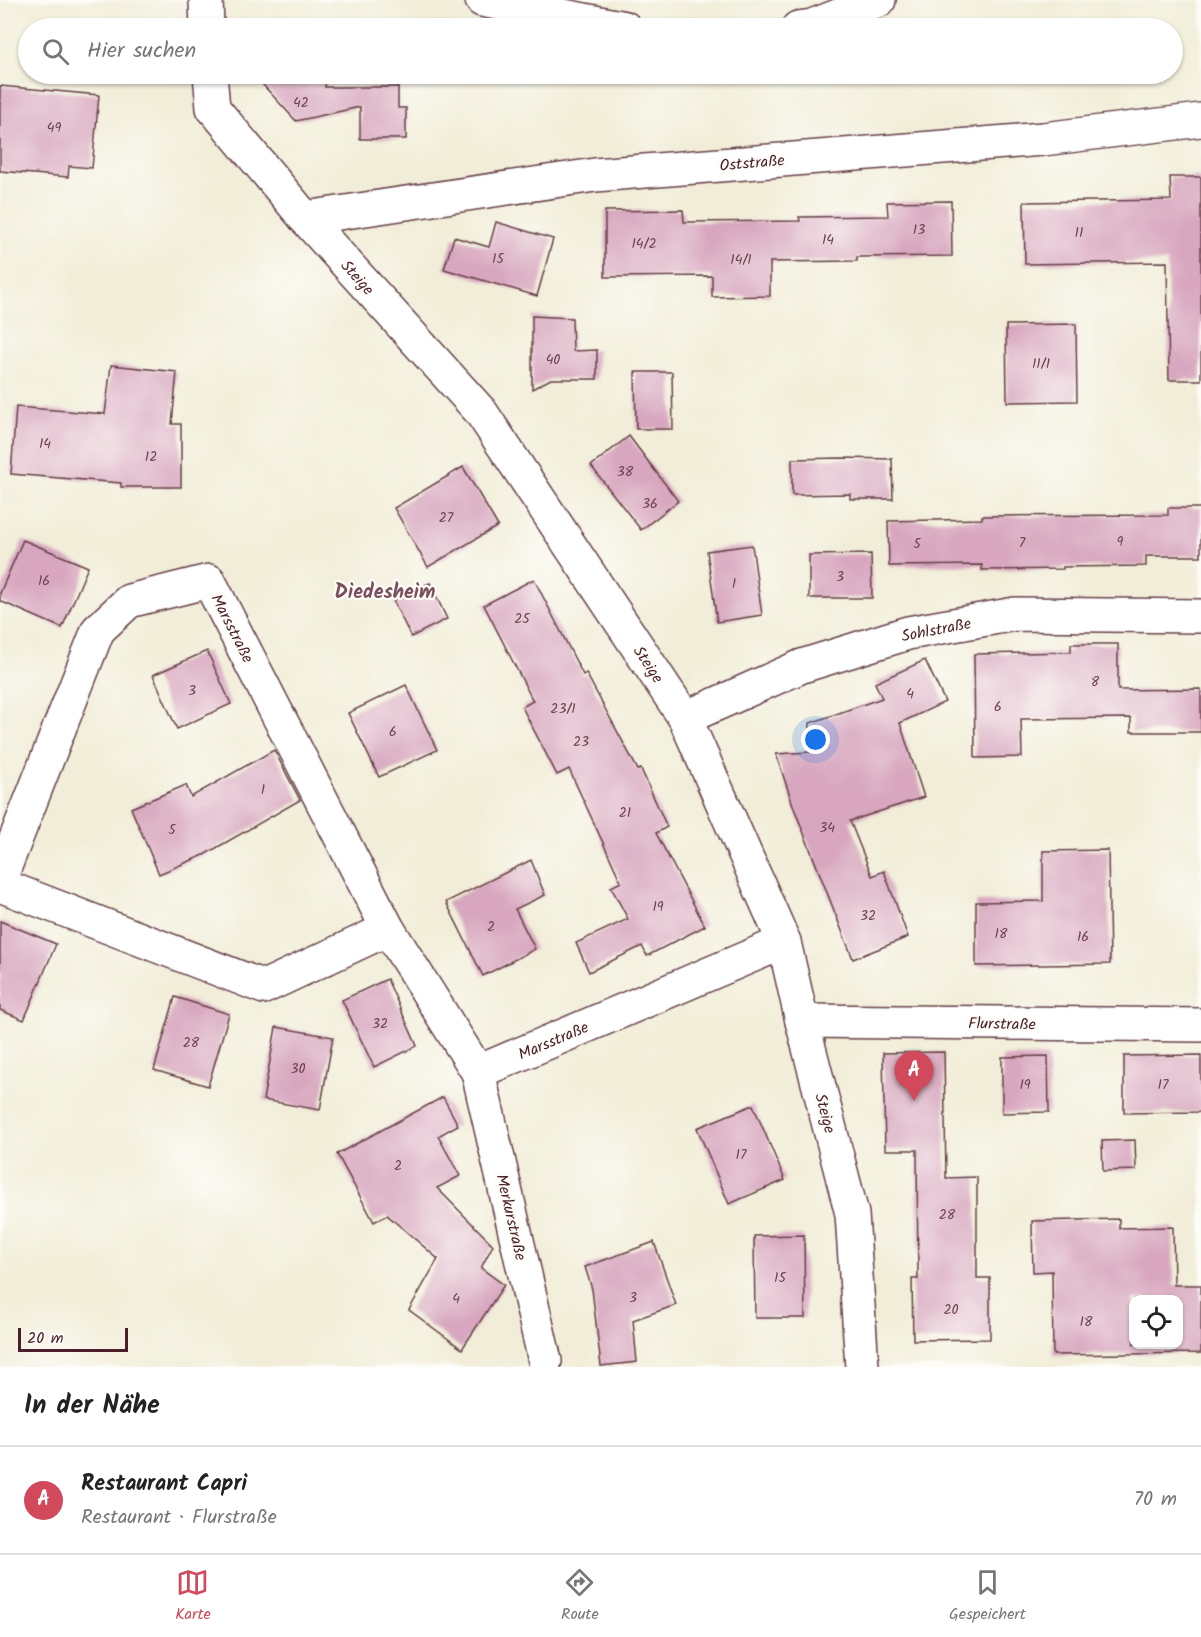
<!DOCTYPE html>
<html lang="de">
<meta charset="utf-8">
<style>
:root{--surface:#fff;--page:#f2f2f2;--text:#222;--muted:#767676;--line:#e0e0e0;--accent:#d1495b}
body{margin:0;font-family:Kalam,sans-serif;background:var(--page);color:var(--text)}
.controls{position:absolute;right:18px;bottom:18px;display:grid;overflow:hidden;border-radius:12px;box-shadow:0 2px 4px #0004}
.controls button{width:54px;height:54px;display:grid;place-items:center;padding:0;border:0;border-bottom:2px solid var(--line);background:var(--surface);color:var(--text);font:30px sans-serif}
.scale{position:absolute;left:18px;bottom:15px;width:110px;box-sizing:border-box;padding-left:6px;border:3px solid #4a1f2b;border-top:0;font-size:16px;line-height:21px;white-space:nowrap;color:#4a1f2b;-webkit-text-stroke:4px #fdfcf7;paint-order:stroke}
.you{position:absolute;left:816px;top:740px;width:21px;height:21px;margin:-15px;border:4px solid #fff;border-radius:50%;background:#1a73e8;box-shadow:0 0 0 9px #1a73e833}
.badge{display:grid;place-items:center;width:39px;height:39px;border-radius:50%;background:var(--accent);color:#fff;font-size:20px;font-weight:700}
.pin{position:absolute;translate:-50% -50px;filter:drop-shadow(0 2px 3px #0008)}
.pin::after{content:'';position:absolute;top:32px;width:21px;height:18px;background:inherit;clip-path:polygon(0 0,100% 0,50% 100%)}
.list{margin:0;padding:0;list-style:none}
h2{display:flex;justify-content:space-between;align-items:center;height:78px;margin:0;padding:0 24px;font-size:26px}
h2 small{font-size:20px;font-weight:400;color:var(--muted)}
.list li{display:grid;grid-template-columns:39px 1fr auto;gap:18px;align-items:center;box-sizing:border-box;height:108px;padding:0 24px;border-top:2px solid var(--line)}
.list b{display:block;font-size:22px;white-space:nowrap}
.list p{margin:0;font-size:20px;white-space:nowrap;color:var(--muted)}
.list em{font-size:20px;font-style:normal;color:var(--muted)}
.icon{flex:none;width:33px;height:33px;fill:none;stroke:currentColor;stroke-width:2;stroke-linecap:round;stroke-linejoin:round}
.map{position:relative;flex:none;width:1201px;height:1367px;overflow:hidden}
.search{position:absolute;background:var(--surface);box-shadow:0 2px 4px #0004;left:18px;right:18px;top:18px;height:66px;display:flex;align-items:center;gap:15px;box-sizing:border-box;padding:0 21px;border-radius:33px;color:var(--muted);font-size:22px}
.sheet{height:186px;background:var(--surface)}
nav{display:flex;justify-content:space-around;align-items:center;box-sizing:border-box;height:84px;border-top:2px solid var(--line);background:var(--surface);font-size:16px;color:var(--muted)}
nav a{display:grid;justify-items:center;gap:3px}
nav .on{color:var(--accent)}
.map>svg:first-child{display:block}
.building{fill:#d8a7bf;fill-rule:evenodd}
.lines{fill:none;stroke-linecap:round;stroke-linejoin:round}
.minor-casing{stroke:#633e45;stroke-width:36}
.minor{stroke:#fff;stroke-width:33}
.labels{text-anchor:middle;stroke-width:4.5;stroke-linejoin:round;paint-order:stroke}
.number-label{font-size:14px;fill:#6e4150}
.street-label{font-size:16px;fill:#4a1f2b;stroke:#fdfcf7}
.quarter-label{font-size:20px;font-weight:bold;fill:#7c4f5f;stroke:#fdfcf7}
</style>
<div class="map">
<svg width="1201" height="1367" viewBox="0 0 1201 1367">
<rect width="100%" height="100%" fill="#fdfcf7"/>
<filter id="ink" filterUnits="userSpaceOnUse"><feTurbulence type="fractalNoise" baseFrequency=".0167" numOctaves="2"/><feDisplacementMap in="SourceGraphic" scale="12" xChannelSelector="R" yChannelSelector="G"/><feConvolveMatrix kernelMatrix="1 2 1 2 8 2 1 2 1" color-interpolation-filters="sRGB"/></filter>
<filter id="wash" filterUnits="userSpaceOnUse"><feTurbulence type="fractalNoise" baseFrequency=".008" numOctaves="4" result="noise"/><feDisplacementMap in="SourceGraphic" scale="24" xChannelSelector="R" yChannelSelector="G"/><feGaussianBlur stdDeviation="1.35" result="paint"/><feColorMatrix in="noise" values="0 0 0 0 0 0 0 0 0 0 0 0 0 0 0 0 0 1.4 0 .05"/><feComposite in="paint" operator="in"/></filter>
<g filter="url(#wash)">
<rect width="100%" height="100%" fill="#f1edd8"/>
<g id="blocks">
<g class="building">
<polygon points="253,74 327,74 325,87 398,87 398,108 406,108 406,139 360,139 360,107 296,121"/>
<polygon points="0,86 99,95 92,168 69,166 68,177 0,171"/>
<polygon points="1170,177 1201,177 1201,380 1169,380 1167,262 1025,264 1024,202 1171,200"/>
<polygon points="951,201 952,256 857,257 857,261 770,262 770,296 712,297 712,276 605,277 605,211 683,210 684,222 800,221 799,217 888,216 887,202"/>
<polygon points="496,222 553,239 537,296 444,269 454,237 489,247"/>
<polygon points="532,316 572,318 573,351 597,350 597,379 551,379 532,389"/>
<polygon points="1076,324 1077,401 1007,402 1006,325"/>
<polygon points="111,365 177,372 172,424 181,424 181,487 121,487 121,483 11,474 16,407 105,414"/>
<polygon points="635,372 672,372 673,429 636,429"/>
<polygon points="629,436 678,501 641,530 591,466"/>
<polygon points="842,458 892,459 893,499 850,499 850,494 792,495 792,459"/>
<polygon points="463,467 498,526 428,567 394,508"/>
<polygon points="1168,508 1201,508 1201,556 1146,556 1146,566 1063,567 1063,569 982,570 982,565 889,566 888,521 982,519 982,516 1168,515"/>
<polygon points="23,540 88,567 62,628 0,601 0,593"/>
<polygon points="752,545 762,615 717,622 707,551"/>
<polygon points="871,554 872,598 809,598 809,555"/>
<polygon points="534,579 583,675 586,673 638,770 641,769 667,827 656,833 705,926 647,956 642,946 589,972 576,943 628,919 611,887 621,882 569,769 557,775 522,707 533,701 484,605"/>
<polygon points="430,583 447,619 411,637 393,600"/>
<polygon points="1071,644 1118,644 1118,690 1201,689 1201,732 1131,732 1131,718 1021,719 1022,757 975,758 974,654 1071,652"/>
<polygon points="207,651 231,704 177,729 153,675"/>
<polygon points="925,660 945,702 900,723 924,797 850,821 872,876 884,871 908,937 853,959 794,808 776,754 810,752 810,723 882,698 875,683"/>
<polygon points="406,685 437,750 379,777 348,713"/>
<polygon points="274,750 300,800 204,855 159,874 131,808 186,785 191,797"/>
<polygon points="1108,850 1110,964 976,966 976,902 1043,901 1043,851"/>
<polygon points="531,860 545,895 515,909 535,949 483,976 446,902"/>
<polygon points="0,921 56,944 24,1020 0,1010"/>
<polygon points="387,979 417,1046 374,1067 342,1000"/>
<polygon points="175,997 229,1014 208,1086 154,1070"/>
<polygon points="276,1027 333,1037 320,1110 263,1100"/>
<polygon points="944,1052 946,1178 977,1177 977,1278 990,1278 990,1339 913,1340 912,1279 918,1279 917,1150 885,1150 883,1053"/>
<polygon points="1201,1055 1201,1112 1124,1113 1124,1056"/>
<polygon points="1048,1056 1049,1112 1002,1113 1002,1057"/>
<polygon points="443,1097 458,1125 438,1136 460,1176 437,1188 493,1245 481,1268 504,1285 462,1349 409,1310 438,1259 387,1215 374,1222 337,1154"/>
<polygon points="753,1105 785,1180 729,1204 697,1128"/>
<polygon points="1135,1140 1136,1170 1103,1171 1102,1141"/>
<path d="M1119,1219V1228L1173,1227L1174,1285H1201V1353L1053,1355L1052,1271L1033,1272L1032,1221ZM1134,1299H1179V1344H1134Z"/>
<polygon points="804,1235 805,1318 755,1318 754,1236"/>
<polygon points="654,1242 676,1305 633,1320 637,1362 601,1366 592,1289 585,1267"/>
</g>
</g>
</g>
<g filter="url(#ink)">
<use href="#blocks" fill-opacity="0" stroke="#633e45" stroke-width="1.5"/>
<g class="lines">
<g class="minor-casing">
<g id="minor">
<polyline points="206,0 207,28"/>
<polyline points="482,0 625,28"/>
<polyline points="798,28 812,26 879,0"/>
<polyline points="210,74 213,108 305,218 481,412 685,718 784,942 802,1021 852,1214 862,1367"/>
<polyline points="305,218 595,175 1043,139 1201,120"/>
<polyline points="685,718 802,666 908,633 1015,614 1201,616"/>
<polyline points="0,879 98,630 129,601 209,581 388,929 478,1072 784,942"/>
<polyline points="0,885 264,987 388,929"/>
<polyline points="802,1021 1201,1025"/>
<polyline points="478,1072 545,1361"/>
</g>
</g>
<use href="#minor" class="minor"/>
</g>
</g>
<g class="labels">
<g class="number-label">
<text x="301" y="107">42</text>
<text x="54" y="132">49</text>
<text x="919" y="234">13</text>
<text x="1079" y="237">11</text>
<text x="828" y="244">14</text>
<text x="644" y="248">14/2</text>
<text x="498" y="263">15</text>
<text x="741" y="264">14/1</text>
<text x="553" y="364">40</text>
<text x="1041" y="368">11/1</text>
<text x="45" y="448">14</text>
<text x="151" y="461">12</text>
<text x="625" y="476">38</text>
<text x="650" y="508">36</text>
<text x="446" y="522">27</text>
<text x="1120" y="546">9</text>
<text x="1022" y="547">7</text>
<text x="917" y="548">5</text>
<text x="840" y="581">3</text>
<text x="44" y="585">16</text>
<text x="734" y="588">1</text>
<text x="522" y="623">25</text>
<text x="1095" y="686">8</text>
<text x="192" y="695">3</text>
<text x="910" y="698">4</text>
<text x="998" y="711">6</text>
<text x="563" y="713">23/1</text>
<text x="393" y="736">6</text>
<text x="581" y="746">23</text>
<text x="263" y="794">1</text>
<text x="625" y="817">21</text>
<text x="827" y="832">34</text>
<text x="172" y="834">5</text>
<text x="658" y="911">19</text>
<text x="868" y="920">32</text>
<text x="491" y="931">2</text>
<text x="1001" y="938">18</text>
<text x="1083" y="941">16</text>
<text x="380" y="1028">32</text>
<text x="191" y="1047">28</text>
<text x="298" y="1073">30</text>
<text x="1025" y="1089">19</text>
<text x="1163" y="1089">17</text>
<text x="741" y="1159">17</text>
<text x="398" y="1170">2</text>
<text x="947" y="1219">28</text>
<text x="780" y="1282">15</text>
<text x="633" y="1302">3</text>
<text x="456" y="1303">4</text>
<text x="951" y="1314">20</text>
<text x="1086" y="1326">18</text>
</g>
<g class="street-label">
<text transform="translate(752 162) rotate(-5)" y="6">Oststraße</text>
<text transform="translate(358 277) rotate(48)" y="6">Steige</text>
<text transform="translate(233 628) rotate(63)" y="6">Marsstraße</text>
<text transform="translate(936 629) rotate(-11)" y="6">Sohlstraße</text>
<text transform="translate(649 664) rotate(56)" y="6">Steige</text>
<text transform="translate(1002 1023) rotate(1)" y="6">Flurstraße</text>
<text transform="translate(553 1040) rotate(-23)" y="6">Marsstraße</text>
<text transform="translate(826 1113) rotate(75)" y="6">Steige</text>
<text transform="translate(512 1217) rotate(77)" y="6">Merkurstraße</text>
</g>
<g class="quarter-label">
<text x="385" y="598">Diedesheim</text>
</g>
</g>
</svg>
<div class="controls">
<button><svg class="icon" aria-label="locate" viewBox="0 0 24 24"><circle cx="12" cy="12" r="6"/><path d="M12 2v4M12 18v4M2 12h4M18 12h4"/></svg></button>
</div>
<div class="scale">20 m</div>
<div class="you"></div>
<div class="pin badge" style="left:914px;top:1101px">A</div>
<div class="search"><svg class="icon" aria-label="search" viewBox="0 0 24 24"><circle cx="10" cy="10" r="6"/><path d="M15 15l6 6"/></svg>Hier suchen</div>
</div>
<section class="sheet">
<h2>In der Nähe<small></small></h2>
<ul class="list">
<li><span class="badge">A</span><div><b>Restaurant Capri</b><p>Restaurant · Flurstraße</p></div><em>70 m</em></li>
</ul>
</section>
<nav>
<a class="on"><svg class="icon" aria-label="map" viewBox="0 0 24 24"><path d="M3 6l6-2 6 2 6-2v14l-6 2-6-2-6 2zM9 4v14M15 6v14"/></svg>Karte</a>
<a><svg class="icon" aria-label="directions" viewBox="0 0 24 24"><path d="M12 3l9 9-9 9-9-9zM9 14v-3h6M13 9l2 2-2 2"/></svg>Route</a>
<a><svg class="icon" aria-label="saved" viewBox="0 0 24 24"><path d="M7 4h10v16l-5-4-5 4z"/></svg>Gespeichert</a>
</nav>
